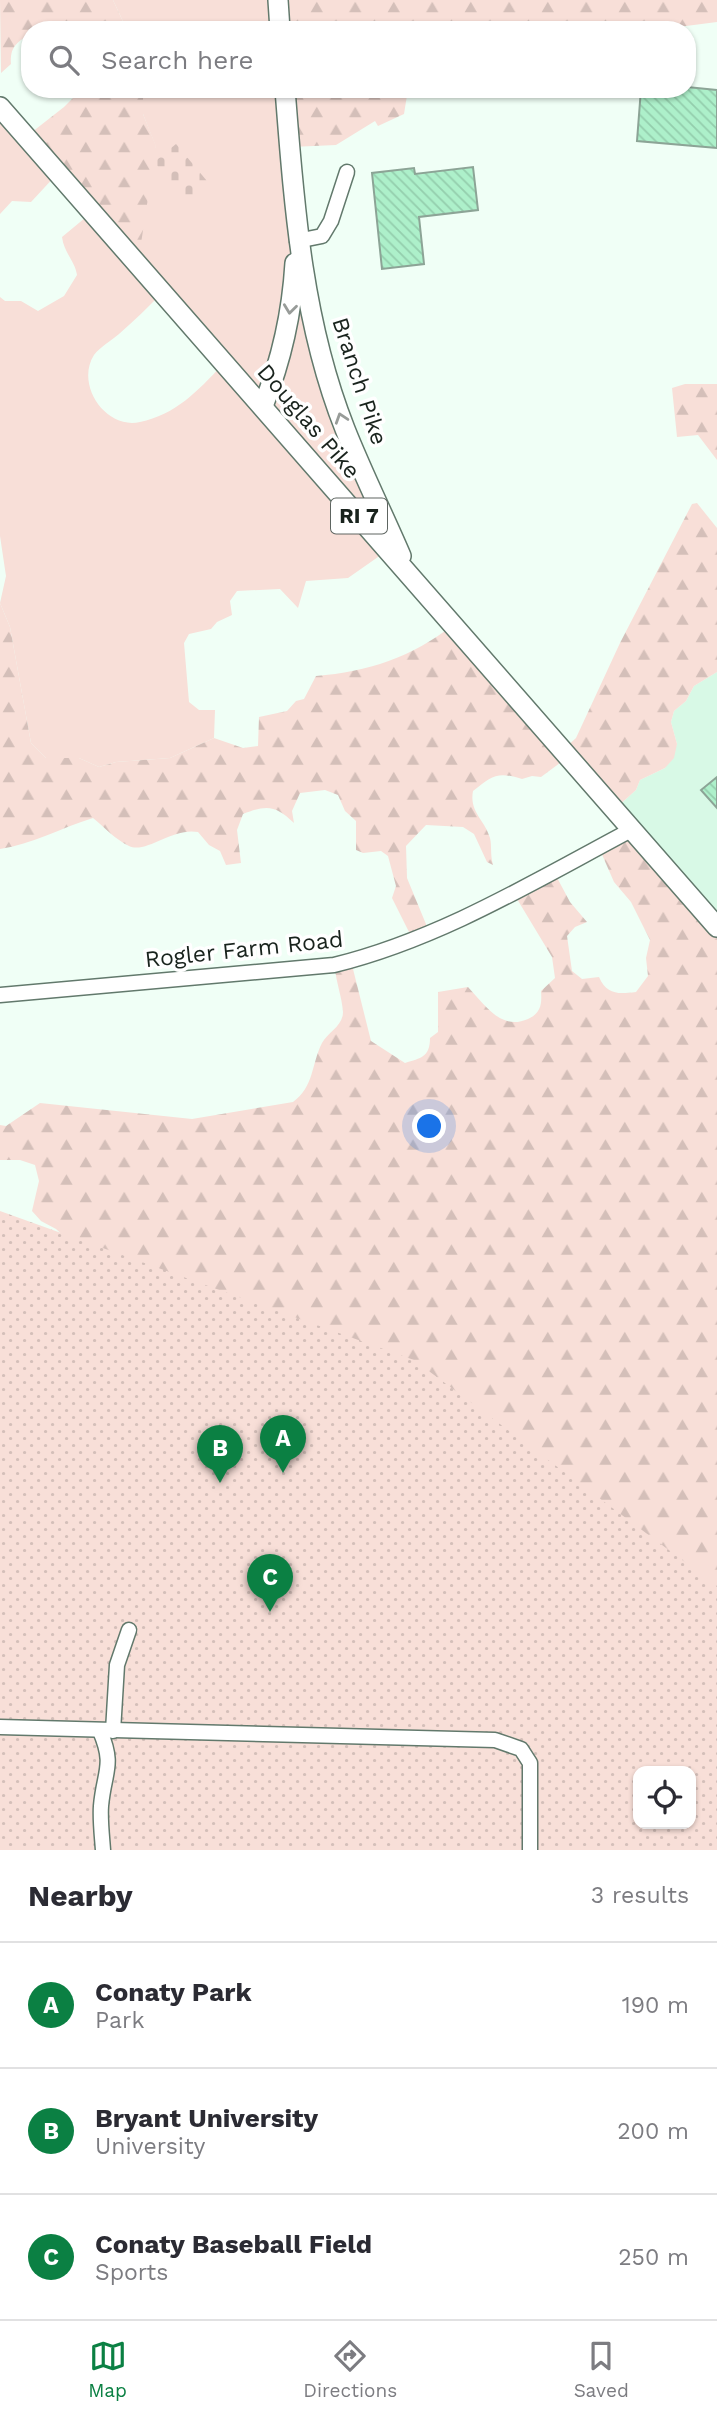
<!DOCTYPE html>
<style>
:root{--surface:#fff;--page:#f7f7f7;--text:#2b2b33;--muted:#7c7c81;--line:#e1e1e2;--accent:#0b8043}
body{margin:0;font-family:"Work Sans",sans-serif;background:var(--page);color:var(--text)}
.controls{position:absolute;right:21px;bottom:21px;display:grid;overflow:hidden;border-radius:14px;box-shadow:0 2px 5px #0004}
.controls button{width:63px;height:63px;display:grid;place-items:center;padding:0;border:0;border-bottom:2px solid var(--line);background:var(--surface);color:var(--text);font:35px sans-serif}
.you{position:absolute;left:430px;top:1127px;width:24px;height:24px;margin:-18px;border:5px solid #fff;border-radius:50%;background:#1a73e8;box-shadow:0 0 0 10px #1a73e833}
.badge{display:grid;place-items:center;width:46px;height:46px;border-radius:50%;background:var(--accent);color:#fff;font-size:23px;font-weight:700}
.pin{position:absolute;translate:-50% -58px;filter:drop-shadow(0 2px 4px #0008)}
.pin::after{content:'';position:absolute;top:37px;width:24px;height:21px;background:inherit;clip-path:polygon(0 0,100% 0,50% 100%)}
.list{margin:0;padding:0;list-style:none}
h2{display:flex;justify-content:space-between;align-items:center;height:91px;margin:0;padding:0 28px;font-size:30px}
h2 small{font-size:23px;font-weight:400;color:var(--muted)}
.list li{display:grid;grid-template-columns:46px 1fr auto;gap:21px;align-items:center;box-sizing:border-box;height:126px;padding:0 28px;border-top:2px solid var(--line)}
.list b{display:block;font-size:26px;white-space:nowrap}
.list p{margin:0;font-size:23px;white-space:nowrap;color:var(--muted)}
.list em{font-size:23px;font-style:normal;color:var(--muted)}
.icon{flex:none;width:38px;height:38px;fill:none;stroke:currentColor;stroke-width:2;stroke-linecap:round;stroke-linejoin:round}
.map{position:relative;flex:none;width:717px;height:1850px;overflow:hidden}
.search{position:absolute;background:var(--surface);box-shadow:0 2px 5px #0004;left:21px;right:21px;top:21px;height:77px;display:flex;align-items:center;gap:18px;box-sizing:border-box;padding:0 24px;border-radius:28px;color:var(--muted);font-size:26px}
.sheet{height:469px;background:var(--surface)}
nav{display:flex;justify-content:space-around;align-items:center;box-sizing:border-box;height:98px;border-top:2px solid var(--line);background:var(--surface);font-size:19px;color:var(--muted)}
nav a{display:grid;justify-items:center;gap:4px}
nav .on{color:var(--accent)}
.map>svg:first-child{display:block}
.built{fill:#d8f9e6}
.grass{fill:#f8dfd8;fill-rule:evenodd}
.forest{fill:url(#forest-firs)}
.cemetery{fill:url(#cemetery-stones)}
.park{fill:url(#park-dots);fill-rule:evenodd}
.building{fill:url(#building-back-hatch);stroke:#8ca496;stroke-width:2}
.lines{fill:none;stroke-linecap:round;stroke-linejoin:round}
.minor-casing{stroke:#62796c;stroke-width:17}
.major-casing{stroke:#62796c;stroke-width:22}
.minor{stroke:#fff;stroke-width:14}
.major{stroke:#fff;stroke-width:19}
.oneway{stroke:#989c99}
.labels{text-anchor:middle;stroke-width:7;stroke-linejoin:round;paint-order:stroke}
.shield{fill:#fff;stroke:#5e6561;stroke-width:2}
.shield-label{font-size:21px;font-weight:bold;fill:#19231d}
.street-label{font-size:23px;fill:#19231d;stroke:#fff}
</style>
<div class="map">
<svg width="717" height="1850" viewBox="0 0 717 1850">
<defs>
<pattern id="forest-firs" width="22" height="20" patternUnits="userSpaceOnUse" patternTransform="scale(1.75)"><rect width="22" height="20" fill="#f8dfd8"/><path d="M5 1l3.5 6h-7zM16 11l3.5 6h-7z" fill="#d4bfb9"/></pattern>
<pattern id="cemetery-stones" width="16" height="16" patternUnits="userSpaceOnUse" patternTransform="scale(1.75)"><rect width="16" height="16" fill="#f8dfd8"/><path d="M2 7V4a2 2 0 0 1 4 0v3zM10 15v-3a2 2 0 0 1 4 0v3z" fill="#d4bfb9"/></pattern>
<pattern id="park-dots" width="8" height="8" patternUnits="userSpaceOnUse" patternTransform="scale(1.75)"><rect width="8" height="8" fill="#f8dfd8"/><path d="M2 2h.1M6 6h.1" fill="none" stroke="#d4bfb9" stroke-width="1.8" stroke-linecap="round"/></pattern>
<pattern id="building-back-hatch" width="6" height="6" patternUnits="userSpaceOnUse" patternTransform="scale(1.75)"><rect width="6" height="6" fill="#adf0ca"/><path d="M-1 5l2 2M0 0l6 6M5-1l2 2" fill="none" stroke="#94cead"/></pattern>
</defs>
<rect width="100%" height="100%" fill="#f0fff6"/>
<polygon class="built" points="717,672 717,926 616,808 636,790 640,780 665,768 677,744 671,722 674,711 686,701 694,686"/>
<g class="grass">
<polygon points="113,0 279,0 281,30 127,30"/>
<path d="M158,89H286L298,250L388,550L348,578L306,581L298,608L280,589L237,591L230,601L232,615L217,622L211,629L189,634L184,643L189,702L199,710H215L214,738L170,758L116,762L99,767L79,758H46L31,743L10,627L0,603L6,576L0,536V297L5,301H21L38,311L64,296L77,275C75,261 64,253 62,237L91,213L156,147L143,114V98L151,91L158,92ZM162,293L222,365C198,391 175,415 140,422C106,430 75,385 94,355C100,347 112,340 119,334C134,321 148,307 162,293Z"/>
<polygon points="0,106 57,174 31,202 12,201 0,214"/>
</g>
<g class="forest">
<path d="M0,0H113L127,30H64C49,22 44,30 30,30V34C16,43 10,47 11,64L1,73Z"/>
<polygon points="279,0 717,0 717,22 655,30 446,30 438,27 433,30 281,30"/>
<polygon points="82,89 158,89 159,92 151,91 143,98 143,114 156,146 138,263 27,136 64,107"/>
<polygon points="286,89 408,89 404,114 378,126 375,121 336,145 291,147"/>
<polygon points="685,384 717,384 717,460 698,435 677,437 672,388"/>
<path d="M697,503L717,528V672L694,686L686,701L674,711L671,722L677,744L674,758L665,768L640,780L636,790L616,808L568,757L541,777L532,776L522,779C497,771 492,776 473,791C469,812 485,820 490,838C492,846 490,854 493,865L487,862L474,834L463,827L426,825L406,846L407,878L428,929L412,938L392,898L396,886L388,856L381,851L363,853L356,850V821L345,811L338,795L325,790L300,793L292,811L294,823C276,806 268,804 243,814L237,830L241,863L226,865L220,851L209,845L198,832C173,827 146,854 129,846C116,840 104,827 93,818C61,828 32,844 0,849V603L10,627L31,743L46,758H79L99,767L116,762L170,758L214,738L243,748L258,746L259,717L287,711L296,701L304,699L316,676C368,672 412,657 453,625L564,749L576,738L620,643L692,504Z"/>
<path d="M628,833L717,926V1768L638,1771L56,1229L41,1221L32,1211L39,1181L35,1165L20,1160H0V1125L6,1126L40,1103L192,1119L293,1102C314,1087 311,1065 322,1043C328,1032 343,1026 343,1012C342,997 336,982 335,968L351,961L371,1041L405,1063C421,1058 430,1057 430,1038L438,1032V992L468,987C485,1005 501,1031 528,1019C541,1013 542,1004 541,991L555,978L552,957L514,894L554,872L570,902L587,922L575,927L567,936L572,971L582,979L599,977C607,995 618,994 636,992L648,976L646,958L650,940L631,902L614,882L600,850Z"/>
</g>
<polygon class="cemetery" points="176,144 212,187 190,205 154,162"/>
<path class="park" d="M0,1211L414,1360L717,1586V1850H0ZM638,1771H691V1824H638Z"/>
<g class="building">
<polygon points="687,87 717,90 717,148 637,141 641,89"/>
<polygon points="473,167 478,210 419,217 424,264 382,269 372,173 414,168 415,174"/>
<polygon points="717,777 717,808 701,790"/>
</g>
<g class="lines">
<g class="minor-casing">
<g id="minor">
<polyline points="297,241 322,236 331,221 347,172"/>
<path d="M0,995L334,965C440,939 535,881 631,830"/>
<polyline points="0,1727 495,1740 521,1749 530,1763 530,1850"/>
<path d="M100,1731C115,1766 104,1771 101,1806C100,1820 102,1836 103,1850"/>
<polyline points="113,1731 117,1665 129,1630"/>
</g>
</g>
<g class="major-casing">
<g id="major">
<polyline points="278,0 280,30"/>
<path d="M285,89C294,204 302,321 345,429C362,472 383,514 401,556"/>
<polyline points="0,107 717,927"/>
<path d="M263,406C282,359 292,313 295,263"/>
</g>
</g>
<use href="#minor" class="minor"/>
<use href="#major" class="major"/>
</g>
<defs><path id="oneway-chevron" d="M-2-3.5L2.5 0L-2 3.5" fill="none" stroke-width="1.6" stroke-linecap="round" stroke-linejoin="round" transform="scale(1.75)"/></defs>
<g class="oneway">
<use href="#oneway-chevron" transform="translate(290 309) rotate(97)"/>
<use href="#oneway-chevron" transform="translate(341 418) rotate(-108)"/>
</g>
<g class="labels">
<rect class="shield" x="331" y="498.5" width="56" height="35" rx="5"/>
<g class="shield-label">
<text x="359" y="523">RI 7</text>
</g>
<g class="street-label">
<text transform="translate(360 381) rotate(72)" y="8">Branch Pike</text>
<text transform="translate(309 421) rotate(49)" y="8">Douglas Pike</text>
<text transform="translate(244 949) rotate(-6)" y="8">Rogler Farm Road</text>
</g>
</g>
</svg>
<div class="controls">
<button><svg class="icon" aria-label="locate" viewBox="0 0 24 24"><circle cx="12" cy="12" r="6"/><path d="M12 2v4M12 18v4M2 12h4M18 12h4"/></svg></button>
</div>
<div class="you"></div>
<div class="pin badge" style="left:283px;top:1473px">A</div>
<div class="pin badge" style="left:220px;top:1483px">B</div>
<div class="pin badge" style="left:270px;top:1612px">C</div>
<div class="search"><svg class="icon" aria-label="search" viewBox="0 0 24 24"><circle cx="10" cy="10" r="6"/><path d="M15 15l6 6"/></svg>Search here</div>
</div>
<section class="sheet">
<h2>Nearby<small>3 results</small></h2>
<ul class="list">
<li><span class="badge">A</span><div><b>Conaty Park</b><p>Park</p></div><em>190 m</em></li>
<li><span class="badge">B</span><div><b>Bryant University</b><p>University</p></div><em>200 m</em></li>
<li><span class="badge">C</span><div><b>Conaty Baseball Field</b><p>Sports</p></div><em>250 m</em></li>
</ul>
</section>
<nav>
<a class="on"><svg class="icon" aria-label="map" viewBox="0 0 24 24"><path d="M3 6l6-2 6 2 6-2v14l-6 2-6-2-6 2zM9 4v14M15 6v14"/></svg>Map</a>
<a><svg class="icon" aria-label="directions" viewBox="0 0 24 24"><path d="M12 3l9 9-9 9-9-9zM9 14v-3h6M13 9l2 2-2 2"/></svg>Directions</a>
<a><svg class="icon" aria-label="saved" viewBox="0 0 24 24"><path d="M7 4h10v16l-5-4-5 4z"/></svg>Saved</a>
</nav>
